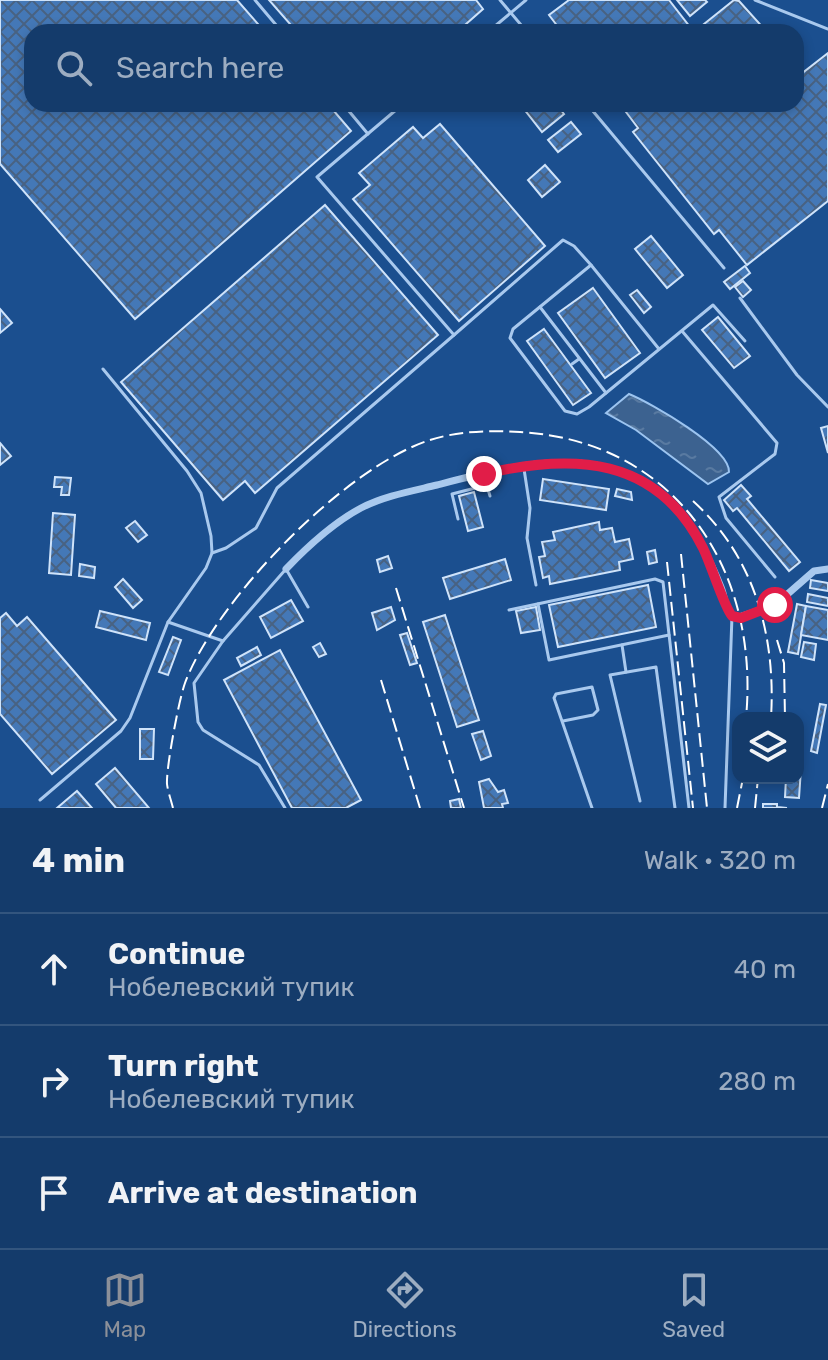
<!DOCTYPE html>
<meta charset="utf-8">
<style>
:root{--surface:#143b6b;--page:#1d4271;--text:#f1f3f6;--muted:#9dadc1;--line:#33557e;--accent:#8c9099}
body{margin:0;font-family:Rubik,sans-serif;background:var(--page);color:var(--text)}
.controls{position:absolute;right:24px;bottom:24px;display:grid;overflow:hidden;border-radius:16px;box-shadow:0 4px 12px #0003}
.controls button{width:72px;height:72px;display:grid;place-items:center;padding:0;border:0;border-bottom:2px solid var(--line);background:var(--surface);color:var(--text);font:40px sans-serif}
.stop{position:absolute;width:24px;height:24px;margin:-18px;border:6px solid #e11d48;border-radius:50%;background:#fff}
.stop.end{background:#e11d48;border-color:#fff;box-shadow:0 2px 8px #0008}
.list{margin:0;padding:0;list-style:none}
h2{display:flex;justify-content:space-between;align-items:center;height:104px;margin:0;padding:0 32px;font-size:34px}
h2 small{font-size:26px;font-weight:400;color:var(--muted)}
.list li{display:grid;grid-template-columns:52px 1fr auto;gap:24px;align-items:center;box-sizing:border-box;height:112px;padding:0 32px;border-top:2px solid var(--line)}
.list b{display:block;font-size:30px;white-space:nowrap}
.list p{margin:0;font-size:26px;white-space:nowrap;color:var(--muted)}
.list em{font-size:26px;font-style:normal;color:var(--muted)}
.icon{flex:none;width:44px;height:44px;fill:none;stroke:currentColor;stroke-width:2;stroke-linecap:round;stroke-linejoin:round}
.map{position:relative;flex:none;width:828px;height:808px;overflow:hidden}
.search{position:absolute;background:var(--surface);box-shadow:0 4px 12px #0003;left:24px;right:24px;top:24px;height:88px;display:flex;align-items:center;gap:20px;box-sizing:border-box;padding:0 28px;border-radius:24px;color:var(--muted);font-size:30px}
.sheet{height:440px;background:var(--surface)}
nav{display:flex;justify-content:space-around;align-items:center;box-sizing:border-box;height:112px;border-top:2px solid var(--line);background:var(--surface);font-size:22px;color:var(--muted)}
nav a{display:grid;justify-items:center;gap:4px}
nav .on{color:var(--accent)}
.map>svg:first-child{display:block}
.water{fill:url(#water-ripples);stroke:#9cc4f0;stroke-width:2}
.building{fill:url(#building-cross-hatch);stroke:#cfe3fa;stroke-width:2}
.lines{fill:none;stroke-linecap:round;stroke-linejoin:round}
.service{stroke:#a9c9ee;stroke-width:3}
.minor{stroke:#a9c9ee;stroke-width:7}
.rail{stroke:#fff;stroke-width:2;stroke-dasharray:14 6;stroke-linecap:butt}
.route{stroke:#e11d48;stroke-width:10}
</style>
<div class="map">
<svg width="828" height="808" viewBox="0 0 828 808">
<defs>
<pattern id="water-ripples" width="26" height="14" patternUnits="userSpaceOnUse" patternTransform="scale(2)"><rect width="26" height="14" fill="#3c6290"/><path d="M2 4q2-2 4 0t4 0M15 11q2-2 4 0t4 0" fill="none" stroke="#597aa1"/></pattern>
<pattern id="building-cross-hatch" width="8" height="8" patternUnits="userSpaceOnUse" patternTransform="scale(2)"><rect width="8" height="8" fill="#4478b7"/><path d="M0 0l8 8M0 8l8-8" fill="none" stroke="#486282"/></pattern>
</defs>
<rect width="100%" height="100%" fill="#1b4f8f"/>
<path class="water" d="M629,394C651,403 730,448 729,472L708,484L636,430L606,413Z"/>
<g class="building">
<polygon points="0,0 237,0 265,32 32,32 32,104 328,104 351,131 135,319 0,164"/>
<polygon points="269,0 476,0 483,9 457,32 297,32"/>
<polygon points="569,0 669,0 694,32 734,0 739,1 767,32 562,32 549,15"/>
<polygon points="677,0 705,0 707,2 690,16"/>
<polygon points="828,53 828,201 747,265 719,230 714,234 633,132 638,128 620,104 796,104 796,68 801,74"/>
<polygon points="520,104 556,104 564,114 542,132"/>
<polygon points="571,122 581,134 558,152 548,140"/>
<polygon points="440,124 545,246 459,321 353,199 370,185 359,173 413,127 423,138"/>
<polygon points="545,165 560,182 542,197 528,180"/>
<polygon points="325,205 438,335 255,493 245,481 223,500 121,382"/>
<polygon points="651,236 683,275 667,288 635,249"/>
<polygon points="745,266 750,273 730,289 724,282"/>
<polygon points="743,281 751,290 743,297 735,287"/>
<polygon points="593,288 640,353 605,378 558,313"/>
<polygon points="637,290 651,307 644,313 630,295"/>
<polygon points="0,309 12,323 0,333"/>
<polygon points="718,317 750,356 734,368 702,330"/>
<polygon points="544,329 591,393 573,405 527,341"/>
<polygon points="828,426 828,453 821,428"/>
<polygon points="0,443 11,456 0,465"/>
<polygon points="55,477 71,478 69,495 61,495 62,487 54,487"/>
<polygon points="543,479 609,489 606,510 540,500"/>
<polygon points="741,485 751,496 747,499 800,562 789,571 737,508 733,511 724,500"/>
<polygon points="617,489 631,492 632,500 615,496"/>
<polygon points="474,492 483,527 468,531 459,496"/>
<polygon points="53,513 75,515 71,575 49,573"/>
<polygon points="135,521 147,535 138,542 126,528"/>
<polygon points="599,522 600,530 612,528 615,542 629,539 633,559 619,562 620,570 550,584 549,576 543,578 539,557 545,556 542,542 555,540 553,532"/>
<polygon points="655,550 657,562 649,564 647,552"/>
<polygon points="388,556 392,568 380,572 377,560"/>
<polygon points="505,559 511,580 450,599 443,578"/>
<polygon points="80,564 95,567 94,578 79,576"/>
<polygon points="123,579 142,600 133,608 115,587"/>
<polygon points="811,580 828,583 828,591 810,588"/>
<polygon points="648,585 656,627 558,647 549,605"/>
<polygon points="808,594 828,598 828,606 807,602"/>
<polygon points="291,600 303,621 271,638 260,617"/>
<polygon points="797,604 806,606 798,654 788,652"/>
<polygon points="806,606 828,610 828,640 801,635"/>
<polygon points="391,607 395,620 377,630 372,613"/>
<polygon points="536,607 540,630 521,633 516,611"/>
<polygon points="100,611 150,623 146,640 96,627"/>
<polygon points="6,613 17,626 27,617 116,720 52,774 0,714 0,618"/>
<polygon points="445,615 479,720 457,727 423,622"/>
<polygon points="407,633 417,663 410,665 400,635"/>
<polygon points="173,637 181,640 168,675 159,672"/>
<polygon points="804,642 816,644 814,660 801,657"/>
<polygon points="320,643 326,654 319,657 313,647"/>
<polygon points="257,647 261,655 241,666 237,658"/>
<polygon points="280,650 361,800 346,808 292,808 224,680"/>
<polygon points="820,704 826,705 817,753 811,751"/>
<polygon points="140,729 154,729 153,759 140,759"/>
<polygon points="483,731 491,756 481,760 472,734"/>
<polygon points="798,754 802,754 799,798 785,797 786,778 798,778"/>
<polygon points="115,768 149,808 116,808 96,784"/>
<polygon points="489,779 498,792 504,790 508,803 502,804 503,808 484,808 479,782"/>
<polygon points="77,791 92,808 57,808"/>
<polygon points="459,799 461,808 451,808 450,801"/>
<polygon points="763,804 777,804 777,807 787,808 763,808"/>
</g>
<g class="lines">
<g class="service">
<polyline points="255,0 282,32"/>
<polyline points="500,0 527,32"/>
<polyline points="755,0 828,29"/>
<polyline points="488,32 526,0"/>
<polyline points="343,104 368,134"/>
<polyline points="587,104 724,268"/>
<polyline points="740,298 797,375 828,407"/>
<polyline points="540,307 606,393"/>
<polyline points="682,331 777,443 775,454 719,497 726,518 775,577"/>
<polyline points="454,335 563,240 574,246 591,265"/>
<polyline points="659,349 591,265 513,329 510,338 565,411 577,414 589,407 713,305 745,341"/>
<polyline points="572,364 579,359"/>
<polyline points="524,469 530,508 527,538 536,585"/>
<polyline points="484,476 490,496"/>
<polyline points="458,519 452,494 487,485"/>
<polyline points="212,553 226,548 256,528 277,488 454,335 317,177 403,104"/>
<polyline points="538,604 549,660 669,635"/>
<polyline points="509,610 655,579 663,582 689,808"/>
<polyline points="168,622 223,641"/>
<polyline points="622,645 626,672"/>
<polyline points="563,721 593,715 598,710 592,687 556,694 554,698 592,808"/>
<polyline points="40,800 121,731 130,718 168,622 206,568 212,553 211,536 201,493 187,471 103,369"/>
<polyline points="640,801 610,675 656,667 675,808"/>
<polyline points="285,808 259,765 203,730 198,722 194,683 223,641 286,569 308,607"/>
<polyline points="725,808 732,616"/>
</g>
<path class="minor" d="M286,569C308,546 333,523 361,508C384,496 412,491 437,485C514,465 609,439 672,504C694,528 709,557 721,587C726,599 724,612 736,618L775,605L814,571L828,569"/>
<g class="rail">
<path d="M693,501C755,557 776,637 771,718"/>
<polyline points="681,554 707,808"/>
<polyline points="667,562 693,808"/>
<polyline points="396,588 464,808"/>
<polyline points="777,640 784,663 785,718"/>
<polyline points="381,680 420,808"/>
<path d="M173,808C171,800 168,792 167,784C166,768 179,699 185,683C216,600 345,467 430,440C458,431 491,430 520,432C676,441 760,570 746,718"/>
<polyline points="737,808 743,778"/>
<polyline points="755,808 758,778"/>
<polyline points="822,808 828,784"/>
</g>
</g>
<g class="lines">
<path class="route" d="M484,474C573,453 657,456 703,548C711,564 724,607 732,616L741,618L775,605"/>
</g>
</svg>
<div class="controls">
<button><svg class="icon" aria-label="layers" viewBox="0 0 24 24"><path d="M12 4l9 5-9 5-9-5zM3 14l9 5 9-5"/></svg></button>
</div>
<div class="stop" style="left:775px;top:605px"></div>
<div class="stop end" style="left:484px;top:474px"></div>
<div class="search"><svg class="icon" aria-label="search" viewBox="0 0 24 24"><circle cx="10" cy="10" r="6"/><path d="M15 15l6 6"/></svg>Search here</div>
</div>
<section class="sheet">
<h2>4 min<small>Walk · 320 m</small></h2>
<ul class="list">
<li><svg class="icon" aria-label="ahead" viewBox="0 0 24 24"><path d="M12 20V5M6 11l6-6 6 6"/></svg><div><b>Continue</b><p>Нобелевский тупик</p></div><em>40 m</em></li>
<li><svg class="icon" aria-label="right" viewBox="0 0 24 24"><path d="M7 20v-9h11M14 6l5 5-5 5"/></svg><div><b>Turn right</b><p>Нобелевский тупик</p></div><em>280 m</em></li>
<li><svg class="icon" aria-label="arrive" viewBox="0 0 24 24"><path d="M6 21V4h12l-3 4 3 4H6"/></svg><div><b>Arrive at destination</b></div></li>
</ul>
</section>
<nav>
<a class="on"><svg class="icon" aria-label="map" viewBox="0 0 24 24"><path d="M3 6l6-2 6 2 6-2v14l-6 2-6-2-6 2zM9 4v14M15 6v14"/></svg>Map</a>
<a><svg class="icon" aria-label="directions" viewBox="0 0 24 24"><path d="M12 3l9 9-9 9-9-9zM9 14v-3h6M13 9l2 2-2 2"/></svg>Directions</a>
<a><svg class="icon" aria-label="saved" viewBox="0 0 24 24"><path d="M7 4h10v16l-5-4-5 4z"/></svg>Saved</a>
</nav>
